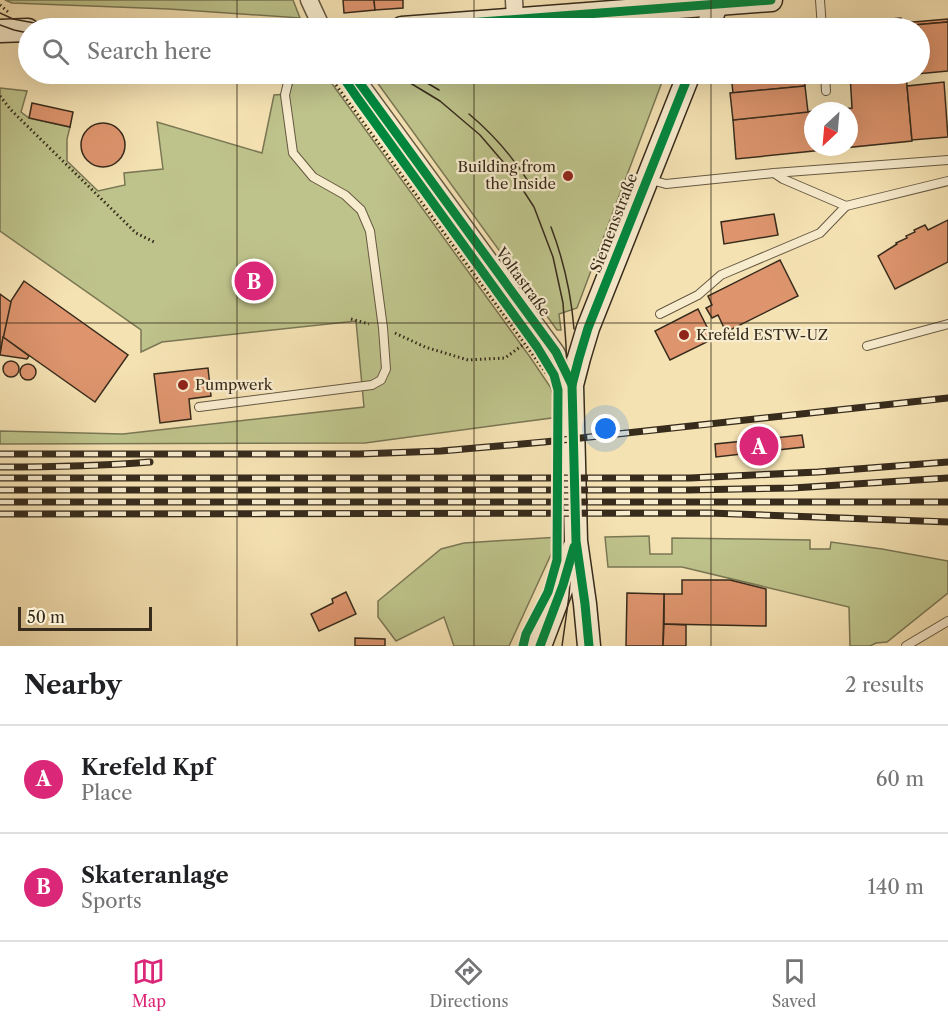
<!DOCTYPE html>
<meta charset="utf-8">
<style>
:root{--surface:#fff;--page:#f2f2f2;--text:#202124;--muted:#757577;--line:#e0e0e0;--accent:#db2777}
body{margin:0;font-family:"Libre Caslon Text",serif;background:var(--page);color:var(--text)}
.compass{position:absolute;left:804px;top:102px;width:54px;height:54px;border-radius:50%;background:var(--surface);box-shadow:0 6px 24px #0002;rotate:206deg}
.scale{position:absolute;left:18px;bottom:15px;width:134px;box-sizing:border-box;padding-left:6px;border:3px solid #372b1c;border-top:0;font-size:16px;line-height:21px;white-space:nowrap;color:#372b1c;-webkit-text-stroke:4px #f8ecce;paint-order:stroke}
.you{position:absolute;left:606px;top:429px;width:21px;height:21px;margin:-15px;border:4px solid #fff;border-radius:50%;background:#1a73e8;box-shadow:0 0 0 9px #1a73e833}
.badge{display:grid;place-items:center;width:39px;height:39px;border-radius:50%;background:var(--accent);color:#fff;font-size:20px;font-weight:700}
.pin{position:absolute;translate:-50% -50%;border:3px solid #fff;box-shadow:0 2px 6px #0006}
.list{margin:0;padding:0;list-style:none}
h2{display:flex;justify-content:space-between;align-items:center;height:78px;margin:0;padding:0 24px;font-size:26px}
h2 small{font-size:20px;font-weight:400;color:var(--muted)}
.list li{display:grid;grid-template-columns:39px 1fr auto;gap:18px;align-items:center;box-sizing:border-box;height:108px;padding:0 24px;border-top:2px solid var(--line)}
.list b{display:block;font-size:22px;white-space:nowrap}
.list p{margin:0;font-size:20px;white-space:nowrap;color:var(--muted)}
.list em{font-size:20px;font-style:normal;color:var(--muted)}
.icon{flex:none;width:33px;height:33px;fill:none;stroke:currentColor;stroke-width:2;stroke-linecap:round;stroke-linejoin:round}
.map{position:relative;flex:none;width:948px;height:646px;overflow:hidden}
.search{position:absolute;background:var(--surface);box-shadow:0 6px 24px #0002;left:18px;right:18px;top:18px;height:66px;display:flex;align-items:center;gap:15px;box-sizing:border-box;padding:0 21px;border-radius:33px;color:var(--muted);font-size:22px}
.sheet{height:294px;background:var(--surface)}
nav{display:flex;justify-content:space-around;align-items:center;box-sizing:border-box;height:84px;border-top:2px solid var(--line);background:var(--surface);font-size:16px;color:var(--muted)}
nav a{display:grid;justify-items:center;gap:3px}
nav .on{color:var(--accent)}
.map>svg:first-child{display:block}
.green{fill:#bec38b;stroke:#7a7754;stroke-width:1.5}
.building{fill:#de956e;stroke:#372b1c;stroke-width:1.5}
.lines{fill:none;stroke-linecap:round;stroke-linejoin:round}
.lane-casing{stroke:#665942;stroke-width:10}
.street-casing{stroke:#665942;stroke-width:19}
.secondary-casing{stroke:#372b1c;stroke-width:25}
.path{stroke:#372b1c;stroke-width:3;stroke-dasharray:1.5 3;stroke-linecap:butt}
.lane{stroke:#f8ecce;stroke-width:8}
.street{stroke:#f8ecce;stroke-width:16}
.secondary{stroke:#f8ecce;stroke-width:22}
.tram{stroke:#372b1c;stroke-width:1.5}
.rail-casing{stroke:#372b1c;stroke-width:7}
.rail{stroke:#f8ecce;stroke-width:4.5;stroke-dasharray:14;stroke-linecap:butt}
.cycleway-casing{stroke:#f8ecce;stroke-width:13}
.cycleway{stroke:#00873e;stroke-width:9}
.grid{fill:none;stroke:#372b1c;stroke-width:1.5;stroke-opacity:0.55}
.poi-dot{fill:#8f2418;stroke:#f8ecce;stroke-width:2}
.labels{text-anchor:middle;stroke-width:4.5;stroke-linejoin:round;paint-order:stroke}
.poi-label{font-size:15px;fill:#372b1c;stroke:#f8ecce;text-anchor:start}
.street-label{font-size:15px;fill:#372b1c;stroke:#f8ecce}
</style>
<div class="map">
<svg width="948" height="646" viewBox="0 0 948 646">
<rect width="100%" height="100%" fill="#f5e2b3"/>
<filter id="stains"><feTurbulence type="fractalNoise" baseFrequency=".00333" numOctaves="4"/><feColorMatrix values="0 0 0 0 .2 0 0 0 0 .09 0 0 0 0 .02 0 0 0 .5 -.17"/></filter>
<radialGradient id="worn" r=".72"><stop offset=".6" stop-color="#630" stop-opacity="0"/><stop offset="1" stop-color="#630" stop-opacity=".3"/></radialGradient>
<g class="green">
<polygon points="5,0 293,0 300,18 169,9 12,3"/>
<polygon points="295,74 325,74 530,357 551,388 559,417 365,443 0,444 0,431 123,434 364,407 356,321 162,342 141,352 141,330 0,231 0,88 27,91 21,112 29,118 70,127 67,139 67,161 98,191 125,185 124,173 163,169 157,122 262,153 274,95 289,94"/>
<polygon points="371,74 665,74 577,308 559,314 561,330 557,330"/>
<polygon points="649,536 650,554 672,554 672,538 810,540 810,549 830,549 831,542 882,549 948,561 948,593 887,642 876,643 870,646 850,646 849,607 682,567 608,567 605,537"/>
<polygon points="559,537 509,646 454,646 444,617 396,641 378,617 378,601 441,549 464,543"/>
</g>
<g class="building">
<polygon points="343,0 374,0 375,10 344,13"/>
<polygon points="374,0 403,0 403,8 375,10"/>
<polygon points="901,18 902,28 846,28 845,23"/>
<polygon points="948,19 948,22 902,26 902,23"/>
<polygon points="948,22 948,71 906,75 906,74 920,74 920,28 902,28 902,26"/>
<polygon points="731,74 804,74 805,86 733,93"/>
<polygon points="850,74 906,74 912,141 736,159 733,120 813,111 813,147 849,147 849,111 816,111 852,108"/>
<polygon points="944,82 948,137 912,140 907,86"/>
<polygon points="805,86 808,112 733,120 730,93"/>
<polygon points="32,103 73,112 70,127 29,118"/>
<circle cx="103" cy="145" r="22"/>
<polygon points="774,214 778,235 724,244 721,222"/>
<polygon points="948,220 948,262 895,289 878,256 897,244 896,243 907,238 906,236 915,232 914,230 925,225 928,230"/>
<polygon points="780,260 798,296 726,332 718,315 712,318 706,308 712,305 708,296"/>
<polygon points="24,281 128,355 95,402 3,337 9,304"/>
<polygon points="0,294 11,302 0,353"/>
<polygon points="698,309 713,339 670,360 655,331"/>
<polygon points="3,337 29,356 27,359 0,355"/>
<circle cx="11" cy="369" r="8"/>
<circle cx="28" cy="372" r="8"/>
<polygon points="208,368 211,396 189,399 191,419 160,423 154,374"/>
<polygon points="802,435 804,447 716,457 715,444"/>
<polygon points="682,580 730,580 766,589 766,626 664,624 664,594 682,594"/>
<polygon points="346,592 356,614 319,631 311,614 333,603 332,599"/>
<polygon points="627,593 664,594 663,646 626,646"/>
<polygon points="664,624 686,625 686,646 663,646"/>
<polygon points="355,638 385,639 385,646 355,646"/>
</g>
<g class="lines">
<g class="lane-casing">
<g id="lane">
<polyline points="820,0 822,28"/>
<polyline points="825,74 826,91"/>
<polyline points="774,173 783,179 846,206 948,181"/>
<polyline points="647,179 666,184 774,173 948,160"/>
<polyline points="660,314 698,295 721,275 820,233 846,206"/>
<polyline points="867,346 948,324"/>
<polyline points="199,407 372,385 381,380 386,369 383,328 370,231 361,210 345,195 313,177 293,153 285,95 290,74"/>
<polyline points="906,646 948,621"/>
</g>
</g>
<g class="street-casing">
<g id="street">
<polyline points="309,0 322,28"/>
<polyline points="514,0 515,20"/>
<polyline points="353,74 556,352 572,385"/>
</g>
</g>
<g class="secondary-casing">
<g id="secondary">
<polyline points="402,28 771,0"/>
<polyline points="707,28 717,4"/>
<polyline points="0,31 28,30"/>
<polyline points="540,646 563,585 574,548"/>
<polyline points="589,646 585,604 576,541 572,385 579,358 588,328 689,74"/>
</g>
</g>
<g class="path">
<polyline points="0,5 8,12"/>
<polyline points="328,74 546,373"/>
<polyline points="0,96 11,110 136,233 156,243"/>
<polyline points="351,319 369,324"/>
<polyline points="395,333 425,347 468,360 505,358 524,344"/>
</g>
<use href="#lane" class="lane"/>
<use href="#street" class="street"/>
<use href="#secondary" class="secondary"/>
<g class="tram">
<polyline points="0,13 13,19 40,24 148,28"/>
<polyline points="0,25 14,30 28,33"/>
<polyline points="390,74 402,78 440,101 480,135 510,170 534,207 553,257 563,303 566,345 572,553 569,596 562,646"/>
<polyline points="412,74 439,90"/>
<path d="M469,114C493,134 513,157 530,184"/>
<path d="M551,227C564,261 571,292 574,329"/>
</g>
<g class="rail-casing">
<g id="rail">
<polyline points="0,454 359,454 441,451 544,442 948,398"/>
<path d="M0,467C50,467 100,466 150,462"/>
<polyline points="0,478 690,478 818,472 948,462"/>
<polyline points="0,490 689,490 793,488 948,478"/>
<polyline points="0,502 948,502"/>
<polyline points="0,514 709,513 948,522"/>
</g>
</g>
<use href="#rail" class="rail"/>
<g class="cycleway-casing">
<g id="cycleway">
<polyline points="402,28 771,0"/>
<polyline points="341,74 358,99 537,347 554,375 558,390 557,560 548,592 526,634 523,646"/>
<polyline points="353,74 556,352 572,385 576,541 585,604 589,646"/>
<polyline points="572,385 579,358 588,328 689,74"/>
<polyline points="540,646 563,585 574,547"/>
</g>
</g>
<use href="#cycleway" class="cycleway"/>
</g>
<path class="grid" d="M237,0V28M474,0V28M711,0V28M237,74V646M474,74V646M711,74V646M0,323H948"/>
<g class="poi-dot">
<circle cx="568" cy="176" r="6"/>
<circle cx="684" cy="335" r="6"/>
<circle cx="183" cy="385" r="6"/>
</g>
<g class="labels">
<g class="poi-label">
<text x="556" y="172" text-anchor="end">Building from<tspan x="556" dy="17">the Inside</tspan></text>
<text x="696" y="340">Krefeld ESTW-UZ</text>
<text x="195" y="390">Pumpwerk</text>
</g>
<g class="street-label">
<text transform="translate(614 223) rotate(-69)" y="5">Siemensstraße</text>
<text transform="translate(523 282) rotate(54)" y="5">Voltastraße</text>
</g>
</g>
<rect width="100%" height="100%" filter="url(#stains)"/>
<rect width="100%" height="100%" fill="url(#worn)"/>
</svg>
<svg class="compass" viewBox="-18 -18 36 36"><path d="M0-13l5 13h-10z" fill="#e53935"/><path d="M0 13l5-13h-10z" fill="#757577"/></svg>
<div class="scale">50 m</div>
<div class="you"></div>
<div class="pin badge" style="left:759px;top:446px">A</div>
<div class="pin badge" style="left:254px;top:281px">B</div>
<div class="search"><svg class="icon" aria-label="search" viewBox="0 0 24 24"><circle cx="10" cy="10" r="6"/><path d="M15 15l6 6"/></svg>Search here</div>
</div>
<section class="sheet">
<h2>Nearby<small>2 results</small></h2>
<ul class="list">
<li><span class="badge">A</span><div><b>Krefeld Kpf</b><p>Place</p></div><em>60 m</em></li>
<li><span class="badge">B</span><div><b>Skateranlage</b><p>Sports</p></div><em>140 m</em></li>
</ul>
</section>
<nav>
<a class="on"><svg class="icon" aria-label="map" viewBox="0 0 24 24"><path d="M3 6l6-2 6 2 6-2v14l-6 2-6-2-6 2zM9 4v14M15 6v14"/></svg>Map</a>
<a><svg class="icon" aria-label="directions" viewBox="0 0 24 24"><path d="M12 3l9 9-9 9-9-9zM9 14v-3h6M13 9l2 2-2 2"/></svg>Directions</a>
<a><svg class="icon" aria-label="saved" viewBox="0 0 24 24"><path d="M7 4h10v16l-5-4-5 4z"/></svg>Saved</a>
</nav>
